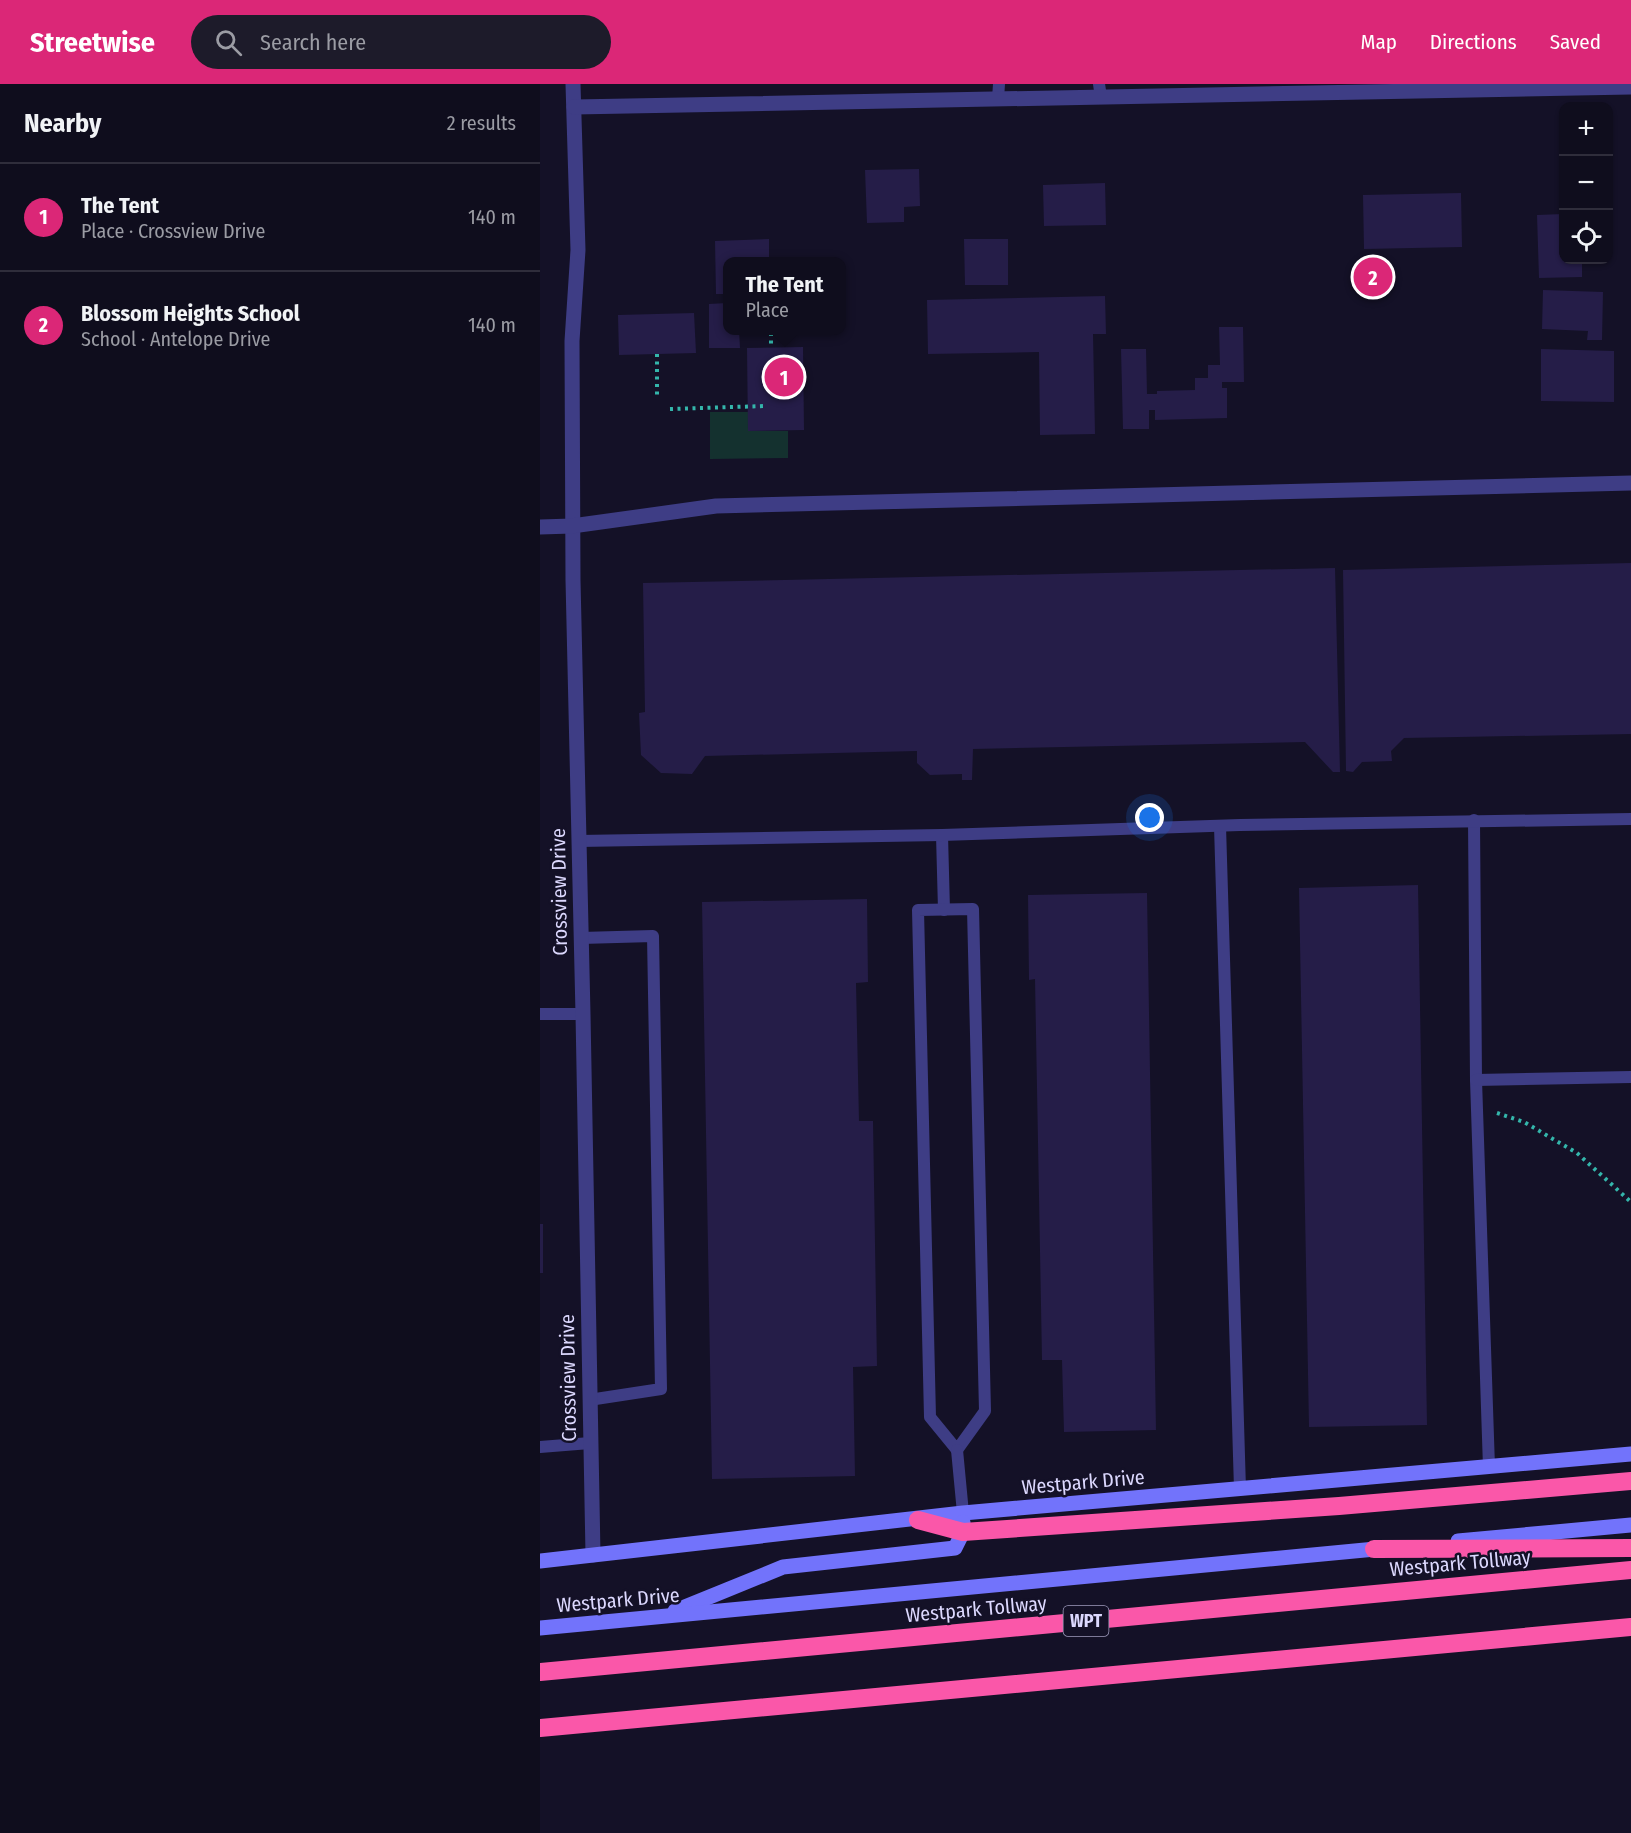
<!DOCTYPE html>
<meta charset="utf-8">
<style>
:root{--surface:#0f0d1d;--page:#1d1b2a;--text:#f1f3f6;--muted:#9b9ca4;--line:#2f2d3b;--accent:#db2777}
body{margin:0;font-family:"Fira Sans Condensed",sans-serif;background:var(--page);color:var(--text)}
.controls{position:absolute;right:18px;top:18px;display:grid;overflow:hidden;border-radius:12px;box-shadow:0 2px 4px #0004}
.controls button{width:54px;height:54px;display:grid;place-items:center;padding:0;border:0;border-bottom:2px solid var(--line);background:var(--surface);color:var(--text);font:30px sans-serif}
.you{position:absolute;left:610px;top:734px;width:21px;height:21px;margin:-15px;border:4px solid #fff;border-radius:50%;background:#1a73e8;box-shadow:0 0 0 9px #1a73e833}
.badge{display:grid;place-items:center;width:39px;height:39px;border-radius:50%;background:var(--accent);color:#fff;font-size:20px;font-weight:700}
.pin{position:absolute;translate:-50% -50%;border:3px solid #fff;box-shadow:0 2px 6px #0006}
.popup{position:absolute;left:183px;top:173px;width:123px;height:78px;box-sizing:border-box;display:grid;place-content:center;border-radius:12px;background:var(--surface);filter:drop-shadow(0 2px 4px #0005);font-size:20px;white-space:nowrap;color:var(--muted)}
.popup b{font-size:22px;color:var(--text)}
.popup::after{content:'';position:absolute;left:50%;top:100%;margin-left:-12px;border:12px solid transparent;border-top-color:var(--surface)}
.list{margin:0;padding:0;list-style:none}
h2{display:flex;justify-content:space-between;align-items:center;height:78px;margin:0;padding:0 24px;font-size:26px}
h2 small{font-size:20px;font-weight:400;color:var(--muted)}
.list li{display:grid;grid-template-columns:39px 1fr auto;gap:18px;align-items:center;box-sizing:border-box;height:108px;padding:0 24px;border-top:2px solid var(--line)}
.list b{display:block;font-size:22px;white-space:nowrap}
.list p{margin:0;font-size:20px;white-space:nowrap;color:var(--muted)}
.list em{font-size:20px;font-style:normal;color:var(--muted)}
.icon{flex:none;width:33px;height:33px;fill:none;stroke:currentColor;stroke-width:2;stroke-linecap:round;stroke-linejoin:round}
.map{position:relative;flex:none;width:1091px;height:1749px;overflow:hidden}
header{display:flex;align-items:center;gap:36px;box-sizing:border-box;height:84px;padding:0 30px;background:var(--accent);color:#fff}
header strong{font-size:28px}
nav{display:flex;gap:33px;margin-inline-start:auto;font-size:21px}
.search{width:420px;height:54px;background:var(--page);display:flex;align-items:center;gap:15px;box-sizing:border-box;padding:0 21px;border-radius:33px;color:var(--muted);font-size:22px}
main{display:flex}
aside{flex:1;background:var(--surface)}
.map>svg:first-child{display:block}
.green{fill:#14312f}
.building{fill:#251d48}
.lines{fill:none;stroke-linecap:round;stroke-linejoin:round}
.path{stroke:#34b6ab;stroke-width:4;stroke-dasharray:3 4.5;stroke-linecap:butt}
.lane{stroke:#3e3d85;stroke-width:12}
.street{stroke:#3e3d85;stroke-width:15}
.secondary{stroke:#7273fb;stroke-width:15}
.highway{stroke:#fa57a9;stroke-width:18}
.labels{text-anchor:middle;stroke-width:5;stroke-linejoin:round;paint-order:stroke}
.shield{fill:#141127;stroke:#a09cbe;stroke-width:1.5}
.shield-label{font-size:18px;font-weight:bold;fill:#dcd8fe}
.street-label{font-size:20px;fill:#dcd8fe;stroke:#141127}
</style>
<header>
<strong>Streetwise</strong>
<div class="search"><svg class="icon" aria-label="search" viewBox="0 0 24 24"><circle cx="10" cy="10" r="6"/><path d="M15 15l6 6"/></svg>Search here</div>
<nav><a>Map</a><a>Directions</a><a>Saved</a></nav>
</header>
<main>
<aside>
<h2>Nearby<small>2 results</small></h2>
<ul class="list">
<li><span class="badge">1</span><div><b>The Tent</b><p>Place · Crossview Drive</p></div><em>140 m</em></li>
<li><span class="badge">2</span><div><b>Blossom Heights School</b><p>School · Antelope Drive</p></div><em>140 m</em></li>
</ul>
</aside>
<div class="map">
<svg width="1091" height="1749" viewBox="0 0 1091 1749">
<rect width="100%" height="100%" fill="#141127"/>
<polygon class="green" points="170,328 208,328 209,347 248,347 248,374 170,375"/>
<g class="building">
<polygon points="379,85 380,122 364,123 364,138 327,139 325,86"/>
<polygon points="565,99 566,141 504,142 503,101"/>
<polygon points="921,109 922,163 824,165 823,111"/>
<polygon points="1023,130 1023,176 1042,176 1042,193 999,194 997,131"/>
<polygon points="229,155 229,178 187,178 187,210 176,210 175,157"/>
<polygon points="424,155 468,155 468,201 425,201"/>
<polygon points="1003,206 1063,208 1062,256 1047,256 1048,247 1002,245"/>
<polygon points="565,212 566,250 553,250 555,350 500,351 499,268 388,270 387,216"/>
<polygon points="187,219 187,246 199,246 200,264 169,264 169,220"/>
<polygon points="154,229 156,269 79,271 78,231"/>
<polygon points="679,243 703,243 704,298 682,298 682,304 687,304 687,334 615,336 615,326 609,326 609,345 583,345 581,265 606,265 607,310 617,310 617,307 655,306 655,294 668,294 668,281 680,281"/>
<polygon points="263,263 264,346 208,347 207,264"/>
<polygon points="1001,265 1074,267 1074,318 1001,317"/>
<polygon points="1091,479 1091,650 864,654 851,667 852,677 822,678 813,688 806,687 803,486"/>
<polygon points="795,484 800,688 793,688 765,658 433,665 432,696 422,696 422,690 390,691 377,679 377,667 165,672 152,690 121,689 101,671 99,629 105,628 103,499"/>
<polygon points="878,801 887,1341 769,1343 759,804"/>
<polygon points="607,809 616,1346 524,1348 522,1276 502,1276 495,895 489,896 488,811"/>
<polygon points="327,815 328,898 316,899 319,1037 333,1037 337,1282 313,1283 315,1392 172,1395 162,818"/>
<rect x="0" y="1140" width="3" height="49"/>
</g>
<g class="lines">
<g class="path">
<polyline points="231,249 231,264"/>
<polyline points="117,270 117,314"/>
<polyline points="130,325 225,322"/>
<polyline points="957,1029 984,1038 1037,1069 1091,1118"/>
</g>
<g class="lane">
<polyline points="559,0 561,13"/>
<polyline points="458,15 459,0"/>
<polyline points="934,736 936,996 949,1383"/>
<polyline points="680,742 700,1405"/>
<polyline points="402,751 404,826"/>
<polyline points="38,757 402,751 700,741 1091,735"/>
<polygon points="433,825 445,1327 417,1366 390,1333 378,826"/>
<polyline points="41,854 113,852 121,1305 49,1316"/>
<polyline points="0,930 43,930"/>
<polyline points="936,996 1091,993"/>
<polyline points="0,1363 50,1359"/>
<polyline points="417,1366 423,1429"/>
</g>
<g class="street">
<polyline points="33,0 38,166 32,257 33,496 43,930 53,1471"/>
<polyline points="34,23 1091,3"/>
<polyline points="0,443 32,442 176,422 1091,399"/>
</g>
<g class="secondary">
<polyline points="918,1457 1091,1441"/>
<polyline points="0,1477 423,1429 1091,1370"/>
<polyline points="135,1527 243,1483 415,1464 423,1448 423,1438"/>
<polyline points="0,1544 846,1464"/>
</g>
<g class="highway">
<polyline points="378,1436 423,1448 799,1422 1091,1397"/>
<polyline points="834,1465 1091,1464"/>
<polyline points="0,1588 1091,1486"/>
<polyline points="0,1644 1091,1543"/>
</g>
</g>
<g class="labels">
<rect class="shield" x="523.5" y="1522" width="45" height="30" rx="4.5"/>
<g class="shield-label">
<text x="546" y="1543">WPT</text>
</g>
<g class="street-label">
<text transform="translate(19 808) rotate(-91)" y="7">Crossview Drive</text>
<text transform="translate(28 1294) rotate(-91)" y="7">Crossview Drive</text>
<text transform="translate(543 1398) rotate(-5)" y="7">Westpark Drive</text>
<text transform="translate(920 1479) rotate(-5)" y="7">Westpark Tollway</text>
<text transform="translate(78 1516) rotate(-5)" y="7">Westpark Drive</text>
<text transform="translate(436 1525) rotate(-5)" y="7">Westpark Tollway</text>
</g>
</g>
</svg>
<div class="controls">
<button>+</button>
<button>−</button>
<button><svg class="icon" aria-label="locate" viewBox="0 0 24 24"><circle cx="12" cy="12" r="6"/><path d="M12 2v4M12 18v4M2 12h4M18 12h4"/></svg></button>
</div>
<div class="you"></div>
<div class="pin badge" style="left:244px;top:293px">1</div>
<div class="popup"><b>The Tent</b>Place</div>
<div class="pin badge" style="left:833px;top:193px">2</div>
</div>
</main>
